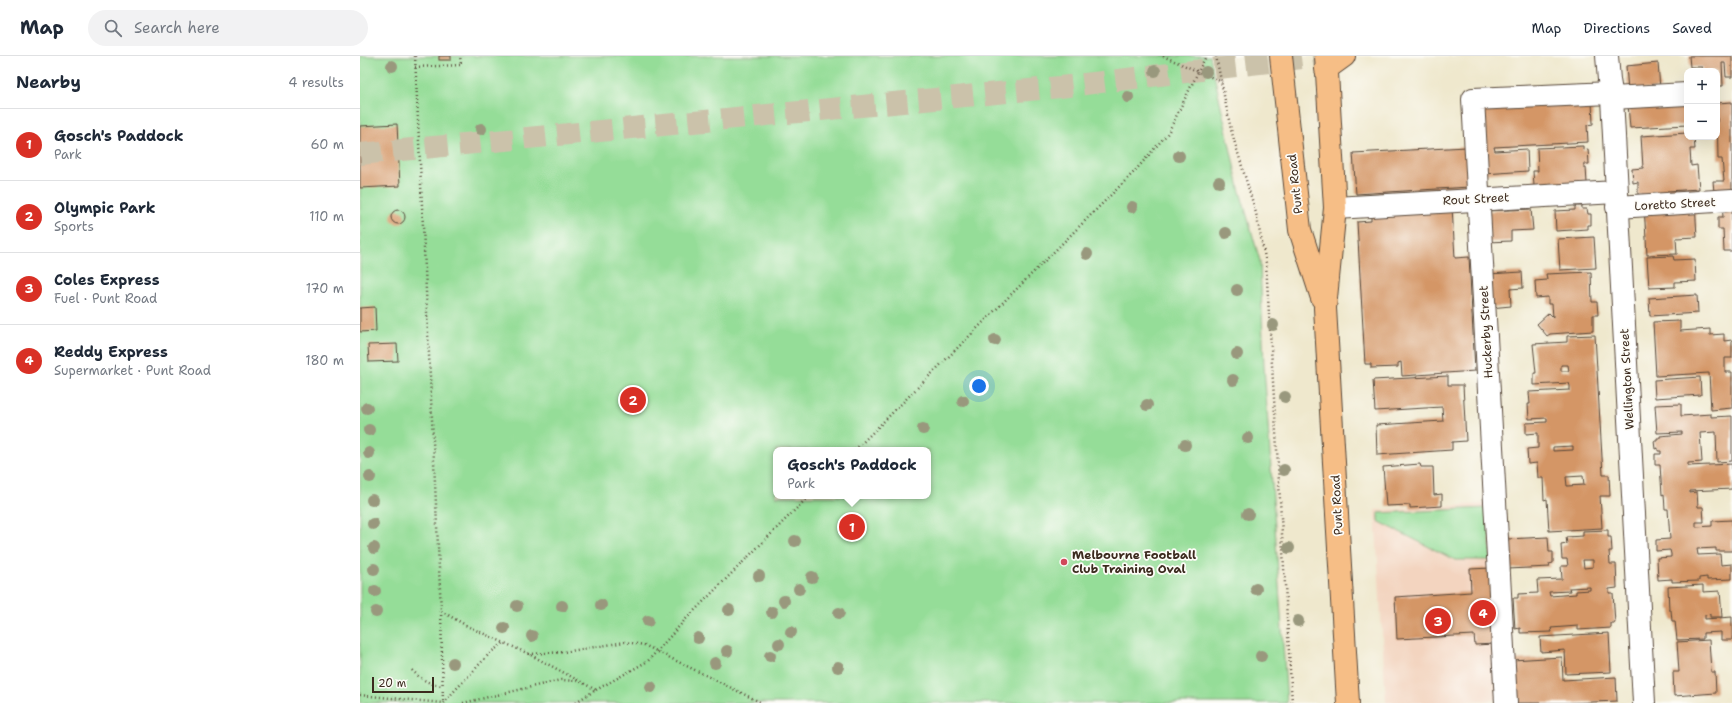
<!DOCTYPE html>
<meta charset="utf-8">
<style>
:root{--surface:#fff;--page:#f2f2f3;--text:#1f2937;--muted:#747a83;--line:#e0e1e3;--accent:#d93025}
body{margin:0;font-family:"Shantell Sans",sans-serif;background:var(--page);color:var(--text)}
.controls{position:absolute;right:12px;top:12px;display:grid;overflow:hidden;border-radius:8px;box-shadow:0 4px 16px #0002}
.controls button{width:36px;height:36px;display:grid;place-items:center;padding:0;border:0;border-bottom:1px solid var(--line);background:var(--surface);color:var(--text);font:20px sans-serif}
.scale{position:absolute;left:12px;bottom:10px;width:62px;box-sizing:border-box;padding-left:4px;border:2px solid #3b2a1e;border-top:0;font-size:11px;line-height:14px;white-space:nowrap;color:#3b2a1e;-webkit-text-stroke:3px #fdfcf7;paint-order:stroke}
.you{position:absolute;left:619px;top:330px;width:14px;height:14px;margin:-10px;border:3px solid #fff;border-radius:50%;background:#1a73e8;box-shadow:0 0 0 6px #1a73e833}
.badge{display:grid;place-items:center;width:26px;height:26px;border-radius:50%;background:var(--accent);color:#fff;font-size:13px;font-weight:700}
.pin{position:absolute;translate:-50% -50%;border:2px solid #fff;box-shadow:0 1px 4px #0006}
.popup{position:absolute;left:413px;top:391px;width:158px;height:52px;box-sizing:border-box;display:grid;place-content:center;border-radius:8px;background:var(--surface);filter:drop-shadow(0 1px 3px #0005);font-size:13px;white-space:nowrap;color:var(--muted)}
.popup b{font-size:15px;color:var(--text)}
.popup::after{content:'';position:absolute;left:50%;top:100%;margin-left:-8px;border:8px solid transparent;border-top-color:var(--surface)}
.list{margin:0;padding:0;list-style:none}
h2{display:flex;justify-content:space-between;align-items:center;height:52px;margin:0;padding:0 16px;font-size:17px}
h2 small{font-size:13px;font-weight:400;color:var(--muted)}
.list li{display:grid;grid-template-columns:26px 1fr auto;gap:12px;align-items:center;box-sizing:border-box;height:72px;padding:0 16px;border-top:1px solid var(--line)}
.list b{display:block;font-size:15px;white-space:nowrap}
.list p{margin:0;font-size:13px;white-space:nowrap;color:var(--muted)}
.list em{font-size:13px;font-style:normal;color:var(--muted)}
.icon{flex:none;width:22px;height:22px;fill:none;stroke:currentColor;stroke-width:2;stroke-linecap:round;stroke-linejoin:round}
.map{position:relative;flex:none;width:1372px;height:647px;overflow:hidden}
header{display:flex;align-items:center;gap:24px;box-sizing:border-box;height:56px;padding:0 20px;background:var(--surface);border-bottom:1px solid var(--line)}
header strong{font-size:19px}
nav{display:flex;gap:22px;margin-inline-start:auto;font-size:14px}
.search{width:280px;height:36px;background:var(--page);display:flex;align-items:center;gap:10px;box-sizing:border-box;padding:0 14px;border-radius:22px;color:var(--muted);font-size:15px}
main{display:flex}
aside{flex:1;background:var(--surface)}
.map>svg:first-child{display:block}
.built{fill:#f3d4bf}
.green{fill:#95dd98;stroke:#68845b;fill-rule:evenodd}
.building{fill:#d49666;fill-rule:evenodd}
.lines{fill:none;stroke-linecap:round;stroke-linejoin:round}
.highway-tunnel{stroke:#cbc2aa;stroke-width:22;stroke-dasharray:22 11;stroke-linecap:butt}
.minor-casing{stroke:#564638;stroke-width:24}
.major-casing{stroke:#564638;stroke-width:24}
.highway-casing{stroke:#564638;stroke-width:24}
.path{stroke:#564638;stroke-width:2.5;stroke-dasharray:1 3;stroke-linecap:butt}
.minor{stroke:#fff;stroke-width:22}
.major{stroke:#f6be86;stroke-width:22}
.highway{stroke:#f6be86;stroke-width:22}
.tree{fill:#99987d}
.poi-dot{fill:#d1495b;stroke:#fdfcf7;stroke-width:1.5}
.labels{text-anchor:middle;stroke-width:3.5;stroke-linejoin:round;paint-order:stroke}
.street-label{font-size:12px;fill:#3b2a1e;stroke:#fdfcf7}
.poi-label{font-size:12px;font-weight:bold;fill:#3b2a1e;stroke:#fdfcf7;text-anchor:start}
</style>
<header>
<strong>Map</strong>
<div class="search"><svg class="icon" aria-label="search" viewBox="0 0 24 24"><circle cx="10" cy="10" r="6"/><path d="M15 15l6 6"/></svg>Search here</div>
<nav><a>Map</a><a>Directions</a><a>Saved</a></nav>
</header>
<main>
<aside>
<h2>Nearby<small>4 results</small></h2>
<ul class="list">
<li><span class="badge">1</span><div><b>Gosch's Paddock</b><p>Park</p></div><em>60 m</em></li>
<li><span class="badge">2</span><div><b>Olympic Park</b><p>Sports</p></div><em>110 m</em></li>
<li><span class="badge">3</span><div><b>Coles Express</b><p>Fuel · Punt Road</p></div><em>170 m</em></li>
<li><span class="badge">4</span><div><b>Reddy Express</b><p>Supermarket · Punt Road</p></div><em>180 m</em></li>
</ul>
</aside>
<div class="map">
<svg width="1372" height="647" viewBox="0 0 1372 647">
<rect width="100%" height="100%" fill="#fdfcf7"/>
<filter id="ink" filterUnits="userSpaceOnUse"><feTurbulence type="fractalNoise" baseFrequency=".025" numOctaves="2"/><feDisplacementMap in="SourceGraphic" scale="8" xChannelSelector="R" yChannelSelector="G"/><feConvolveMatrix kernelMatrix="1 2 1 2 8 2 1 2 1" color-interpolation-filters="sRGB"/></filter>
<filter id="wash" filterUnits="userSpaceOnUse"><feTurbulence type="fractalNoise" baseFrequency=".012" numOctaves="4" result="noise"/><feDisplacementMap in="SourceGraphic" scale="16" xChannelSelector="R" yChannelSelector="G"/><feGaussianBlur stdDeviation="0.9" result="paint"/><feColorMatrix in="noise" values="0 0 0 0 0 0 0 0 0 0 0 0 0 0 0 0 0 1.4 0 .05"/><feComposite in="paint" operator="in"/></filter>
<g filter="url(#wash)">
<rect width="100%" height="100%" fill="#efe8cd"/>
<polygon class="built" points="1128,448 1139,644 1088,647 1026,647 1015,454"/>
<g class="green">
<path d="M0,0H850L879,132L900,205L904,310L927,647H0ZM416,394H568V440H416Z"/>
<polygon points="1128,452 1131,504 1095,504 1018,465 1018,457"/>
</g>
<g id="blocks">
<g class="building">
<rect x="79" y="0" width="12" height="4"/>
<polygon points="1329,0 1372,0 1372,21 1366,21 1365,7 1362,7 1363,30 1357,30 1357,15 1342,15 1342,11 1330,11"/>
<polygon points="1298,7 1300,33 1268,34 1266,10"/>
<polygon points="1327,44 1327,69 1270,72 1268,48"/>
<polygon points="1232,46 1233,68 1227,69 1228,86 1134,91 1135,95 1167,93 1168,115 1124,118 1120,52"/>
<polygon points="1372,46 1372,135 1354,136 1353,125 1364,125 1362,103 1358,103 1357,47"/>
<polygon points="37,68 40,130 0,132 0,70"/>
<polygon points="1327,77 1327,81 1334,81 1335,93 1330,93 1331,110 1337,109 1339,133 1307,135 1307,138 1278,139 1278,126 1273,127 1272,113 1283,112 1281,80"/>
<polygon points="1223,90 1223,94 1228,93 1229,108 1224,108 1224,112 1226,112 1227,127 1174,130 1173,115 1178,115 1177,92"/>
<polygon points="1107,91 1109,131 996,138 993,97"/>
<polygon points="1335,147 1337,181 1316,182 1317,198 1287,199 1284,150"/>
<polygon points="1362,148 1372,148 1372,195 1364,195 1363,173 1358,173 1358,161 1363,161"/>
<polygon points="1215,150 1222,150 1222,153 1227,153 1228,158 1231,158 1231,169 1228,169 1228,173 1196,175 1195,155 1215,154"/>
<polygon points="1092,151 1095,202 1109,201 1115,315 1042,320 1041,306 1038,307 1038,311 1011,312 1011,308 1005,308 997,166 1011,165 1011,155"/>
<polygon points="1171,153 1173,174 1151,175 1151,185 1127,186 1125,155"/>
<circle cx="38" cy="161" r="7"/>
<polygon points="1234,181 1236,212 1200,214 1198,183"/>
<polygon points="1313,200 1314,204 1335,203 1336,225 1315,226 1315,231 1289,232 1287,201"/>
<polygon points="1162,216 1163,232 1150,233 1151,250 1130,252 1128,218"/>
<polygon points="1231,216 1232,246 1237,246 1238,259 1233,259 1233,275 1190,278 1187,280 1177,268 1189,257 1193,261 1192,248 1188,248 1188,241 1176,242 1175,225 1187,224 1186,218"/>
<polygon points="1337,239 1338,257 1290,260 1289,242"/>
<polygon points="15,251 16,275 0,276 0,252"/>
<polygon points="1320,265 1320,275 1350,273 1350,279 1364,278 1364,285 1372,284 1372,302 1365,302 1365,316 1372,316 1372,352 1351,354 1349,317 1296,320 1293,266"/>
<path d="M1235,279L1243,419H1249L1250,440H1240L1242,472L1189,475L1187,443L1184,444L1183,422H1178L1177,407L1168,408L1167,393L1178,392V377L1166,378V367L1187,366V362L1169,363L1168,348H1170L1169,336L1210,334V330L1209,327L1174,329V317H1176L1173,288L1207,286V280ZM1201,309H1208L1209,315H1201ZM1213,390V394L1193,395V391ZM1223,420L1224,429L1207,430L1206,421Z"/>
<polygon points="37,288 38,305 9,306 8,289"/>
<polygon points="1088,320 1088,329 1103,329 1106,385 1092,386 1092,394 1017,399 1016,369 1083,365 1082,351 1015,355 1013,324"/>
<polygon points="1340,321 1341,339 1295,342 1294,324"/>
<polygon points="1321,348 1321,360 1351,358 1351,361 1372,360 1372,405 1357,406 1356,376 1340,377 1342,406 1328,407 1328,410 1372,408 1372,433 1330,435 1330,437 1337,436 1338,451 1343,451 1344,466 1336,466 1336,471 1352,470 1352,465 1372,464 1372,495 1356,495 1356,492 1337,493 1338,499 1360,498 1361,509 1372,508 1372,523 1347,524 1347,521 1339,522 1339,525 1312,526 1312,523 1298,524 1297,502 1311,501 1311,498 1310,494 1296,495 1296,484 1310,483 1308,453 1305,453 1304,438 1302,439 1300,409 1295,409 1295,398 1301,398 1301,395 1298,395 1298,392 1295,393 1294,385 1297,385 1297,382 1300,382 1300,380 1322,378 1322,376 1297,377 1295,349"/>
<polygon points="1060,408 1061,411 1073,411 1074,439 1082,438 1082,450 1050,452 1050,449 1026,450 1023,411"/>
<path d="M1248,474V481H1251L1252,495H1249L1250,508H1256L1257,532L1249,533V537H1253L1255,567H1251V572L1218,574V570L1191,572L1192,576L1160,577V572L1155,573L1153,542H1158V538L1178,537L1177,524L1202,523L1201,510H1208L1207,503H1202L1201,489L1207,488L1206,481L1223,480V475ZM1223,504H1233V511L1224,512ZM1230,531V534L1216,535V538L1190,540L1189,536L1210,535L1209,532Z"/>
<polygon points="1188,481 1189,496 1193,496 1193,507 1189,508 1190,511 1148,513 1147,483"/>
<polygon points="1131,512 1135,588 1115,589 1114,579 1037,583 1035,541 1111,536 1110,513"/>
<polygon points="1343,529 1343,536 1360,535 1362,561 1350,561 1350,558 1345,559 1345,563 1372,561 1372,584 1361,584 1361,576 1343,577 1343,583 1317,584 1315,565 1312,565 1311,554 1309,554 1308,531"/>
<polygon points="1249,577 1251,616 1206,618 1205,594 1181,596 1180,581"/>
<polygon points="1349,584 1351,616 1355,616 1356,637 1314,640 1313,616 1319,616 1317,586"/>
<polygon points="1202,601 1203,624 1256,621 1257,645 1210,647 1154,647 1152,604"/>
</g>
</g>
</g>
<g filter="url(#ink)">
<use href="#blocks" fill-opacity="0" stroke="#564638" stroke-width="1"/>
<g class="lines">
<polyline class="highway-tunnel" points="0,98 700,31 959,0"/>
<g class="minor-casing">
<g id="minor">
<polyline points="1247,0 1249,24 1252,42 1284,647"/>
<polyline points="1252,42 1327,38"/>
<polyline points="1257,151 1372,144"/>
<polyline points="975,152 1256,136"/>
<polyline points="1146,647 1113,43 1251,37"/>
</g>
</g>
<g class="major-casing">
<polyline id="major" points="966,13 984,0"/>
</g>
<g class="highway-casing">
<g id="highway">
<polyline points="921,0 940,174 962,242"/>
<polyline points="966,0 975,152 965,252 988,647"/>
</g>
</g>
<g class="path">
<polyline points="55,0 81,555 109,571 169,598 236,634 214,647"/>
<polyline points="803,0 862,26"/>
<polyline points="856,0 871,74 896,157 906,207 932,647"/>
<polyline points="55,11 101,9 100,0"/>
<polyline points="495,394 774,116 808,77 846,0"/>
<polyline points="81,555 83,647"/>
<polyline points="169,598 204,596 265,586 284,589 402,647"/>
<path d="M52,614C61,624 70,628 82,630"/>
<polyline points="236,634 288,605 324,565 449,440"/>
<polyline points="0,639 82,647"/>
<polyline points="83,647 131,596 144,587"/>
<polyline points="103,647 201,624 217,625"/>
</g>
<use href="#minor" class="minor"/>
<use href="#major" class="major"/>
<use href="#highway" class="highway"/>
</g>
<g class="tree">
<circle cx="32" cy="10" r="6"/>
<circle cx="795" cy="15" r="6"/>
<circle cx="846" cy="16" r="6"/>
<circle cx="768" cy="41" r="6"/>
<circle cx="121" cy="73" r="6"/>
<circle cx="819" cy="100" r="6"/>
<circle cx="859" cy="126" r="6"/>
<circle cx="772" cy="151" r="6"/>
<circle cx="866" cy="177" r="6"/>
<circle cx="727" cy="198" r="6"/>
<circle cx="877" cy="234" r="6"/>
<circle cx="913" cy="269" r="6"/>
<circle cx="635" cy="284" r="6"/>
<circle cx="877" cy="298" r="6"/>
<circle cx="873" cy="324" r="6"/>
<circle cx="925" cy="341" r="6"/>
<circle cx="603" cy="345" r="6"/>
<circle cx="787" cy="349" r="6"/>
<circle cx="7" cy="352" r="6"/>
<circle cx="563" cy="373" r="6"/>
<circle cx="9" cy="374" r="6"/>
<circle cx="888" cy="382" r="6"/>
<circle cx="825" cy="389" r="6"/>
<circle cx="9" cy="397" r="6"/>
<circle cx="924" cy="414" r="6"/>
<circle cx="10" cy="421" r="6"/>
<circle cx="12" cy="444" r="6"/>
<circle cx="888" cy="458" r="6"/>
<circle cx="13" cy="468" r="6"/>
<circle cx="490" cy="474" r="6"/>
<circle cx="435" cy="485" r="6"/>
<circle cx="14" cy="492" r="6"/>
<circle cx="929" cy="492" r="6"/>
<circle cx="14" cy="513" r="6"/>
<circle cx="399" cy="520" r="6"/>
<circle cx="452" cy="521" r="6"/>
<circle cx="439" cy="533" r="6"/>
<circle cx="896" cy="533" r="6"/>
<circle cx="15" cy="535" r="6"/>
<circle cx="424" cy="545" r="6"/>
<circle cx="241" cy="549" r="6"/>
<circle cx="157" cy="550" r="6"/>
<circle cx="202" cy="550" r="6"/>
<circle cx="369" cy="554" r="6"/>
<circle cx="16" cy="556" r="6"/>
<circle cx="412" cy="556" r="6"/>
<circle cx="479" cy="557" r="6"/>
<circle cx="288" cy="565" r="6"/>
<circle cx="938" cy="565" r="6"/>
<circle cx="144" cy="572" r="6"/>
<circle cx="431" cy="576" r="6"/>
<circle cx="172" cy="580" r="6"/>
<circle cx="338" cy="582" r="6"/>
<circle cx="419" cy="588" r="6"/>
<circle cx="367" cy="595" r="6"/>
<circle cx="410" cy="600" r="6"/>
<circle cx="901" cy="600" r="6"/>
<circle cx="93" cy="607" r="6"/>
<circle cx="355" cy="607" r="6"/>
<circle cx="478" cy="611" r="6"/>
<circle cx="291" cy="631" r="6"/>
</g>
</g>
<circle class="poi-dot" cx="704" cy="506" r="4"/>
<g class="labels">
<g class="street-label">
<text transform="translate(935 128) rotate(-96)" y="4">Punt Road</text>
<text transform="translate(1116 143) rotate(-3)" y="4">Rout Street</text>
<text transform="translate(1315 148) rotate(-3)" y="4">Loretto Street</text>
<text transform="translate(1126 276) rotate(-93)" y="4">Huckerby Street</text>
<text transform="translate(1267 323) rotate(-93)" y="4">Wellington Street</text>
<text transform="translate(977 449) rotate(-93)" y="4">Punt Road</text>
</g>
<g class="poi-label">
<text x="712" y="503">Melbourne Football<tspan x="712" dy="14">Club Training Oval</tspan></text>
</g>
</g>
</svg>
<div class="controls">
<button>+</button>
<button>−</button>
</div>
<div class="scale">20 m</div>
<div class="you"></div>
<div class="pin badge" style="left:492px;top:471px">1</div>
<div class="popup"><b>Gosch's Paddock</b>Park</div>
<div class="pin badge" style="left:273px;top:344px">2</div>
<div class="pin badge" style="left:1078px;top:565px">3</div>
<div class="pin badge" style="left:1123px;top:557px">4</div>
</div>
</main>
